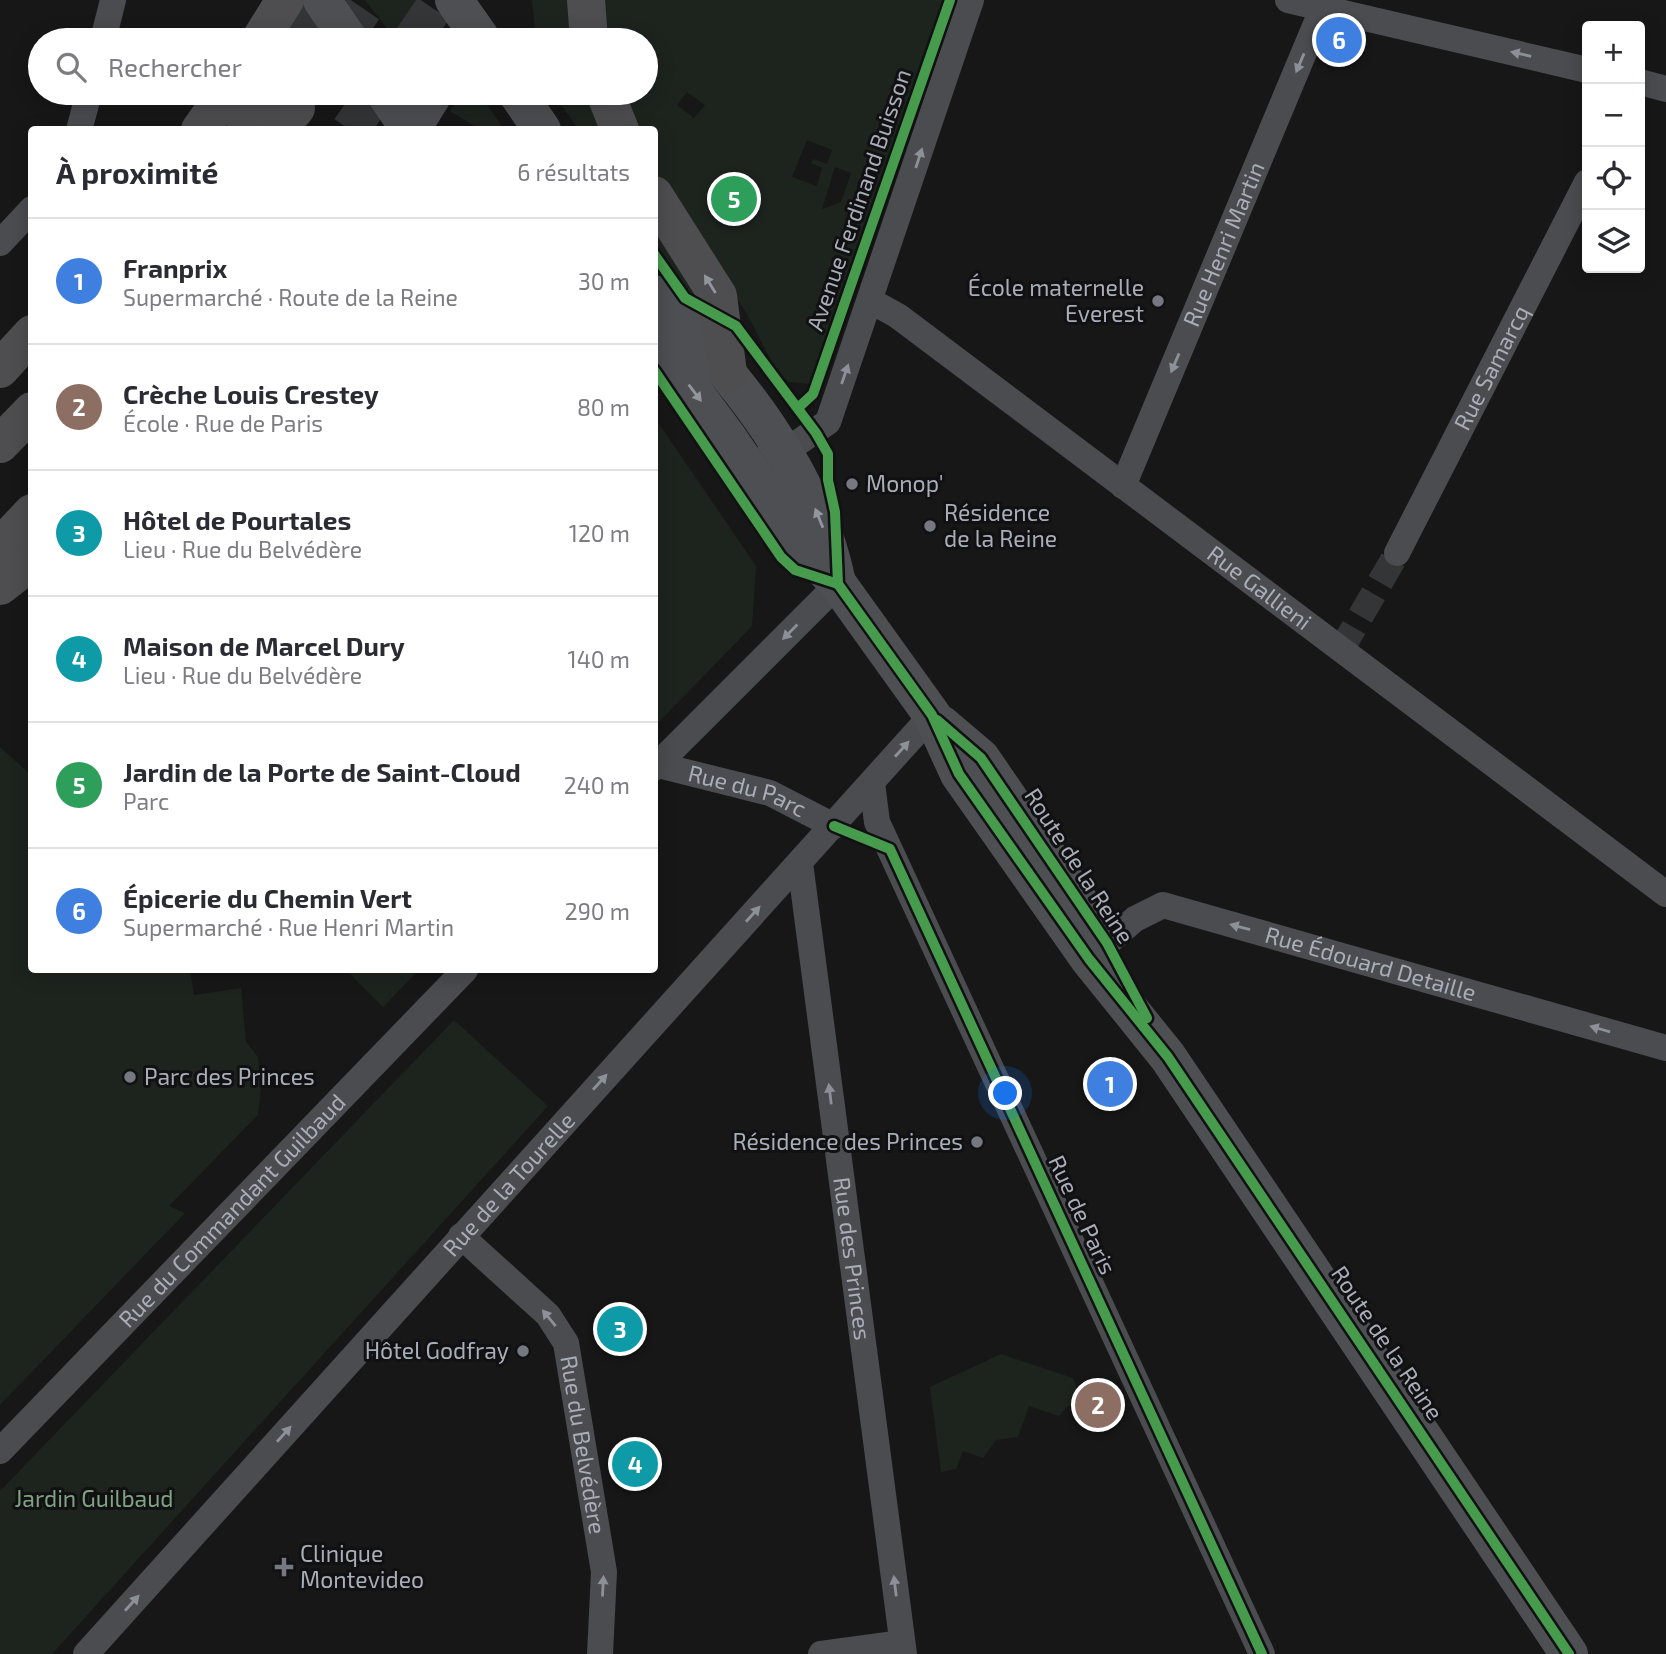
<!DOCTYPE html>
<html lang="fr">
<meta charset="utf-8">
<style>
:root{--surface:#fff;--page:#f7f7f7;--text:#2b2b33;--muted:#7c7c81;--line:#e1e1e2;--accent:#db2777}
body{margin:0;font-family:"Exo 2",sans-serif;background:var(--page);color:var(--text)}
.controls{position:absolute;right:21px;top:21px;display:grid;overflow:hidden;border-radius:7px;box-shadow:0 4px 18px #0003}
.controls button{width:63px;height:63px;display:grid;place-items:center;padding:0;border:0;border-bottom:2px solid var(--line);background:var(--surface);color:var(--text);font:35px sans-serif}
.you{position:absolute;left:1006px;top:1094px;width:24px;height:24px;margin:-18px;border:5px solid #fff;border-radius:50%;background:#1a73e8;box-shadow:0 0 0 10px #1a73e833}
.badge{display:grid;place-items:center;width:46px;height:46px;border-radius:50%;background:var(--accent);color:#fff;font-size:23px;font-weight:700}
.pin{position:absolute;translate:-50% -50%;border:4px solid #fff;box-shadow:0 2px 7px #0006}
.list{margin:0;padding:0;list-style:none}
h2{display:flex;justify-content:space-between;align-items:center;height:91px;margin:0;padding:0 28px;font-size:30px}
h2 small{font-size:23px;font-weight:400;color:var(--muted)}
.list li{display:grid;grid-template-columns:46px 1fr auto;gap:21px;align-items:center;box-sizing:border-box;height:126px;padding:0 28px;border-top:2px solid var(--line)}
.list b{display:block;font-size:26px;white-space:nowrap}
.list p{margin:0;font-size:23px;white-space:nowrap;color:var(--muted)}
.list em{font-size:23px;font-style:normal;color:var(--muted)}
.icon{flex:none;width:38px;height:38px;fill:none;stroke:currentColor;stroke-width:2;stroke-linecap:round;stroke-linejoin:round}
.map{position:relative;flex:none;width:1666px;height:1654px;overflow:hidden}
.search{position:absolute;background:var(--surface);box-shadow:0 4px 18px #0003;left:28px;top:28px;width:630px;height:77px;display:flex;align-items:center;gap:18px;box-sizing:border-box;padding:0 24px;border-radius:38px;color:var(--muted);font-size:26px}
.panel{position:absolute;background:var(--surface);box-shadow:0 4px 18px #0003;left:28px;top:126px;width:630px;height:847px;border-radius:7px}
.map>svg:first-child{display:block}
.green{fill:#1d241e;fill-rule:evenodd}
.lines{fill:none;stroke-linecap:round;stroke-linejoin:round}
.street-tunnel{stroke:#343537;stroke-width:26;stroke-dasharray:26 13;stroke-linecap:butt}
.highway-tunnel{stroke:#343537;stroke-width:38;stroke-dasharray:38 19;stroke-linecap:butt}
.street{stroke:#4b4c50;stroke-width:26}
.primary{stroke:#4d4f52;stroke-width:38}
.highway{stroke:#4e4e51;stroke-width:38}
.cycleway-casing{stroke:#111113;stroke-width:15}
.cycleway{stroke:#469c4c;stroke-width:10}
.oneway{fill:#8c9099}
.oneway2{fill:#92959e}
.oneway3{fill:#91969e}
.poi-dot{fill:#757880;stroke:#111113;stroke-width:2.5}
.labels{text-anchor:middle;stroke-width:6;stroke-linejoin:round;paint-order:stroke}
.street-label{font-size:23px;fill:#a8adb8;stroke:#111113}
.poi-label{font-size:23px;fill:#a8adb8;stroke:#111113;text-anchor:start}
.park-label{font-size:23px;fill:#7fa381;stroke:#111113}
</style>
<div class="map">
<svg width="1666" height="1654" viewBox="0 0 1666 1654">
<rect width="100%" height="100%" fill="#171717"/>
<g class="green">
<polygon points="365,0 418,0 428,29 427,40 396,40"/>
<polygon points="532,0 572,0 578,40 536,40"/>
<path d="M599,0H943L819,372L808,384L789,382L777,372L747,314L661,181L655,169L654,130L635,129L620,93H646V40H606ZM687,92L705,105L694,118L677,105ZM807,140L832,150L827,164L813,159L811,163L822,168L817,186L792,177ZM835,167L851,173L841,202L822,209Z"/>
<polygon points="463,93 479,93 504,129 479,129 450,111"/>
<polygon points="553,93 592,93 606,129 578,129"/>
<polygon points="654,220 697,299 691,297 655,242"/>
<polygon points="655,418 756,566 752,626 655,726"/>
<polygon points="0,747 31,775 32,970 190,970 194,995 241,988 246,1042 258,1057 261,1088 258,1115 169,1206 185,1213 0,1405"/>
<polygon points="346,970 419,970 383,1007"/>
<polygon points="454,1020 548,1106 52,1654 0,1654 0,1491"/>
<polygon points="1001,1354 1073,1378 1082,1401 1067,1407 1059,1416 1029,1406 1018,1437 996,1440 983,1458 963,1451 956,1469 941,1472 930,1387"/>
</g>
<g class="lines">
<polyline class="street-tunnel" points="1341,650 1397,553"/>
<g class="highway-tunnel">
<polyline points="297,40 317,0"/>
<polyline points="342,40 369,0"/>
<polyline points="412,40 439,0"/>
<polyline points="350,130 376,93"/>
</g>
<g class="street">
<polyline points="1288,0 1587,70"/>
<polyline points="103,40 113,0"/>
<polyline points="1640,82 1666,89"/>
<polyline points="79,130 89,93"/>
<polyline points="0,243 32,209"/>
<path id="s1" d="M871,301L898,316L1666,894"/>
<polyline points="768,455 783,453 828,422 971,0"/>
<path id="s2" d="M1123,486L1326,0"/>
<path id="s3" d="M1397,553L1587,182"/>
<path id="s4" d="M658,765L770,793L834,826"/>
<polyline points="654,768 838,584"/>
<polyline points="872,783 877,822 1262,1654"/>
<path id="s5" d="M800,863L904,1654"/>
<path id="s6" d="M1089,959L1135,919L1163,905L1666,1048"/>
<path id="s7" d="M461,1236L548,1315L566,1343L604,1572L600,1654"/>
<path id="s8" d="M0,1451L465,970"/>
<path id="s9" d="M86,1654L932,715"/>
<polyline points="821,1654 902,1643"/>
</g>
<g class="primary">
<polyline points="322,0 349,40"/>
<polyline points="454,0 482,40"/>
<polyline points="385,93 410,130"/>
<polyline points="517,93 542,130"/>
<polyline points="411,130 434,93"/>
<path d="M654,294C733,372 812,468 836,578"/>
<polyline points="654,338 726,435 799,542 838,584 932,715 959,774 1089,959 1168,1057 1569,1654"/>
<polyline points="941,724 981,758 1091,919"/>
</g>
<g class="highway">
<polyline points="586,0 589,40"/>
<polyline points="260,40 285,0"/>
<polyline points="605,93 620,130"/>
<polyline points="200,130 226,93"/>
<polyline points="245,130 268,93"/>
<polyline points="277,130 296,108"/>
<polyline points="654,195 718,296 728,373"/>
<polyline points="0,369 32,334"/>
<polyline points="0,444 32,411"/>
<polyline points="0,547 32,513"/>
<polyline points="0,586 32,561"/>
</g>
<g class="cycleway-casing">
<g id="cycleway">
<polyline points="654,254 685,298 736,326 816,433 828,454 828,480 835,512 838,584 932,715 959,774 1089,959 1168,1057 1569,1654"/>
<polyline points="654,370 781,557 795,570 838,584"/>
<polyline points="799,407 813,394 950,0"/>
<polyline points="937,720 981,758 1107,943 1147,1018"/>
<polyline points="834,826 890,849 1262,1654"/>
</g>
</g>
<use href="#cycleway" class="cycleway"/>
</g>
<defs><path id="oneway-solid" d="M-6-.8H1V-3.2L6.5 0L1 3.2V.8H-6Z" transform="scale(1.75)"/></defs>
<g class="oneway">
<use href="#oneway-solid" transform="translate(1521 54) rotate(-167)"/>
<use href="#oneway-solid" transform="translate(1300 63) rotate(113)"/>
<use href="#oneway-solid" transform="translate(919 158) rotate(-72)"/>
<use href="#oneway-solid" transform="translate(1175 363) rotate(113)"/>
<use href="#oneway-solid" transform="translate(845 374) rotate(-71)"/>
<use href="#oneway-solid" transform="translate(790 632) rotate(135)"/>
<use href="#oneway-solid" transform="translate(902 749) rotate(-48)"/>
<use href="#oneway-solid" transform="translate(753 914) rotate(-48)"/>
<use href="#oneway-solid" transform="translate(1240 927) rotate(-165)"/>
<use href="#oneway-solid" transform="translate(1600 1029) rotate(-164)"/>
<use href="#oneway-solid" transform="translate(600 1082) rotate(-48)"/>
<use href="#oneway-solid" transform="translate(830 1094) rotate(-97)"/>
<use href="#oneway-solid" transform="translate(549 1318) rotate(-129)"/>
<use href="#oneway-solid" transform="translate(284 1434) rotate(-48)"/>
<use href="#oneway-solid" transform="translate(603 1586) rotate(-87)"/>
<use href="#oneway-solid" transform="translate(895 1586) rotate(-97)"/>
<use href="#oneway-solid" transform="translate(132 1603) rotate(-48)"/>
</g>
<use class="oneway2" href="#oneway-solid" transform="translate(710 284) rotate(-122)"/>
<g class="oneway3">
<use href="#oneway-solid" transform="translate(695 393) rotate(53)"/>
<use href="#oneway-solid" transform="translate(819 518) rotate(-112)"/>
</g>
<g class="poi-dot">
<circle cx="1158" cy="301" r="7"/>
<circle cx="852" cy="484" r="7"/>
<circle cx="930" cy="526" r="7"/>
<circle cx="130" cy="1077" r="7"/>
<circle cx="977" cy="1142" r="7"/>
<circle cx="523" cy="1351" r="7"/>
<path d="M280.5 1556.5h7v7h7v7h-7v7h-7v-7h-7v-7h7z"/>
</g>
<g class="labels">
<g class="street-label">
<text transform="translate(859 200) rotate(-71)" y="8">Avenue Ferdinand Buisson</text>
<text dy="8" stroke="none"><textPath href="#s2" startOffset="262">Rue Henri Martin</textPath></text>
<text dy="8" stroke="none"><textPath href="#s3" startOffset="208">Rue Samarcq</textPath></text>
<text dy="8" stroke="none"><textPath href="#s1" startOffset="483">Rue Gallieni</textPath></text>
<text dy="8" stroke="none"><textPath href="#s4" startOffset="93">Rue du Parc</textPath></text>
<text transform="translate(1079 866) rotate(57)" y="8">Route de la Reine</text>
<text dy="8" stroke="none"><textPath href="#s6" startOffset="308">Rue Édouard Detaille</textPath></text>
<text dy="8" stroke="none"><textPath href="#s9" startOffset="632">Rue de la Tourelle</textPath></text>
<text dy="8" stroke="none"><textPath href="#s8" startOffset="334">Rue du Commandant Guilbaud</textPath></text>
<text transform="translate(1082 1215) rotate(65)" y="8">Rue de Paris</text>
<text dy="8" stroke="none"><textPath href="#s5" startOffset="399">Rue des Princes</textPath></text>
<text transform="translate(1387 1343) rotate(56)" y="8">Route de la Reine</text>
<text dy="8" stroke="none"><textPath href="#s7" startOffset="254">Rue du Belvédère</textPath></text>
</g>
<g class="poi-label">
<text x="1144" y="296" text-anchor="end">École maternelle<tspan x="1144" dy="26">Everest</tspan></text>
<text x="866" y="492">Monop'</text>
<text x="944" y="521">Résidence<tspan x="944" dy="26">de la Reine</tspan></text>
<text x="144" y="1085">Parc des Princes</text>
<text x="963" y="1150" text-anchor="end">Résidence des Princes</text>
<text x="509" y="1359" text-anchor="end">Hôtel Godfray</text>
<text x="300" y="1562">Clinique<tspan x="300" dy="26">Montevideo</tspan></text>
</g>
<g class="park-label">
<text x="94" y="1507">Jardin Guilbaud</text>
</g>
</g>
</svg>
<div class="controls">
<button>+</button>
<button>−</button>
<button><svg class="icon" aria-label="locate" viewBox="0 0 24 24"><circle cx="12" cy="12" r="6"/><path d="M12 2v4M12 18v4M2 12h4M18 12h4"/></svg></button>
<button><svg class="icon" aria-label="layers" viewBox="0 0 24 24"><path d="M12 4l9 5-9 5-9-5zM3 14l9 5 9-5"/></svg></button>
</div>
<div class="you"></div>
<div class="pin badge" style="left:1110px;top:1084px;background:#3f7fe0">1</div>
<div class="pin badge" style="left:1098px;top:1405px;background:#8d6e63">2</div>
<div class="pin badge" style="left:620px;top:1329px;background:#0f9aa8">3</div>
<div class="pin badge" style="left:635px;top:1464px;background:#0f9aa8">4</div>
<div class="pin badge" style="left:734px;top:199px;background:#2e9e5b">5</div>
<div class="pin badge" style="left:1339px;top:40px;background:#3f7fe0">6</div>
<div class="search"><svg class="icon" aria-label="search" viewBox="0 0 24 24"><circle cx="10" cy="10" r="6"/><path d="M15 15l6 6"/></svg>Rechercher</div>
<section class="panel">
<h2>À proximité<small>6 résultats</small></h2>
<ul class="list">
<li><span class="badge" style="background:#3f7fe0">1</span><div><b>Franprix</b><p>Supermarché · Route de la Reine</p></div><em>30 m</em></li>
<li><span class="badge" style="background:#8d6e63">2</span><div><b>Crèche Louis Crestey</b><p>École · Rue de Paris</p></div><em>80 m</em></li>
<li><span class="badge" style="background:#0f9aa8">3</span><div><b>Hôtel de Pourtales</b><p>Lieu · Rue du Belvédère</p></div><em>120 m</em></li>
<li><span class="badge" style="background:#0f9aa8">4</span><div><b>Maison de Marcel Dury</b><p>Lieu · Rue du Belvédère</p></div><em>140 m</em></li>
<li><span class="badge" style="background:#2e9e5b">5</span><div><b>Jardin de la Porte de Saint-Cloud</b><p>Parc</p></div><em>240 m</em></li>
<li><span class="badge" style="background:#3f7fe0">6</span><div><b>Épicerie du Chemin Vert</b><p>Supermarché · Rue Henri Martin</p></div><em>290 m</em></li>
</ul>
</section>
</div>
